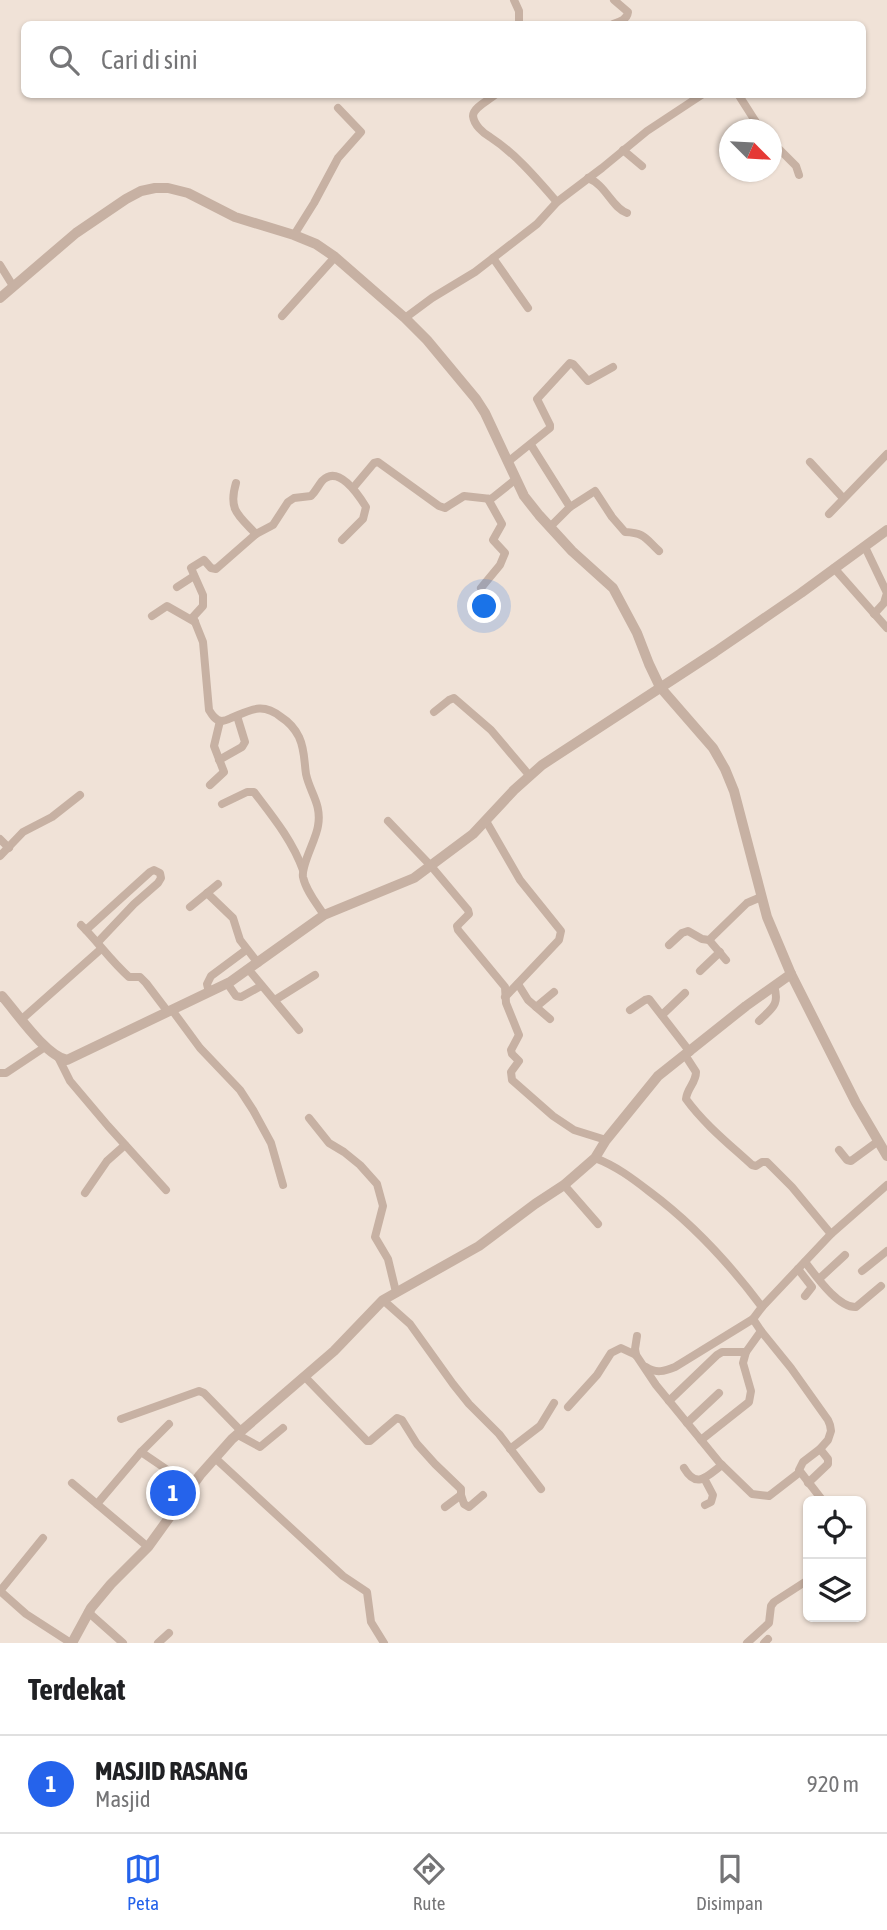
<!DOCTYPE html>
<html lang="id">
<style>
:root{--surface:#fff;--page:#f6f6f6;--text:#202124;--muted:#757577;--line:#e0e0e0;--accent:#2563eb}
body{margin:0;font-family:"Asap Condensed",sans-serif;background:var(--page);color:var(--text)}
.controls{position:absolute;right:21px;bottom:21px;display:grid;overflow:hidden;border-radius:10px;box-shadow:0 2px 5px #0004}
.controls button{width:63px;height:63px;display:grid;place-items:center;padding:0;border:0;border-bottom:2px solid var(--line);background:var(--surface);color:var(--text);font:35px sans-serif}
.compass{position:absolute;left:719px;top:119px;width:63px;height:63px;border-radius:50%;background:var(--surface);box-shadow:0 2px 5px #0004;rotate:114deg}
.you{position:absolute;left:485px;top:607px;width:24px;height:24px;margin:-18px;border:5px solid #fff;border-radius:50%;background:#1a73e8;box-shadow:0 0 0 10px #1a73e833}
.badge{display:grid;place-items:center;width:46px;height:46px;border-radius:50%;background:var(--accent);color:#fff;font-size:23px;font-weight:700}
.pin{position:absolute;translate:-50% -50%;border:4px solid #fff;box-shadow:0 2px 7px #0006}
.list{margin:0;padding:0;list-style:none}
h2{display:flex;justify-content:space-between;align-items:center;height:91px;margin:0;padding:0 28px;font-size:30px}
h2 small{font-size:23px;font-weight:400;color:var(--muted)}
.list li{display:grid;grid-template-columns:46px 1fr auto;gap:21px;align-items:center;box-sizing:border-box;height:98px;padding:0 28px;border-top:2px solid var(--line)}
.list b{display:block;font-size:26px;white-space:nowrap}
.list p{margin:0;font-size:23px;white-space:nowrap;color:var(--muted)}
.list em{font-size:23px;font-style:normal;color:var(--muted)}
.icon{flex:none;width:38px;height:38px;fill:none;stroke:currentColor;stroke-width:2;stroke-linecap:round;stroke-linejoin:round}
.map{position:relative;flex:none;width:887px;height:1643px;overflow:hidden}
.search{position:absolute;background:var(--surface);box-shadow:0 2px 5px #0004;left:21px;right:21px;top:21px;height:77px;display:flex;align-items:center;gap:18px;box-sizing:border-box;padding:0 24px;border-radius:10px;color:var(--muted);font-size:26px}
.sheet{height:189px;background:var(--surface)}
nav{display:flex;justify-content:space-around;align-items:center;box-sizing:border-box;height:98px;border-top:2px solid var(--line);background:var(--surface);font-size:19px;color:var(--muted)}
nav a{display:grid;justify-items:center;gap:4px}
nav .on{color:var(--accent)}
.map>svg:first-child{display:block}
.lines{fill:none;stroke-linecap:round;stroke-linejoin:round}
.minor{stroke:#c7b1a3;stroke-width:8}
.tertiary{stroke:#c7b1a3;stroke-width:10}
</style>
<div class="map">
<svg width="887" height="1643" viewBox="0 0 887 1643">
<rect width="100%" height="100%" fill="#f0e2d7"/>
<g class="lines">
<g class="minor">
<polyline points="514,0 519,11 519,24"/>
<path d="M613,24C619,22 627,20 628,12L614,0"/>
<path d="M496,94C490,100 473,107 473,116C474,125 483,133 490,137C516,154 536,178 557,202"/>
<polyline points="738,94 761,130"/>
<polyline points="772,142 796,166 799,175"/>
<polyline points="623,150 642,166"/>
<path d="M588,178C606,185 612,208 627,213"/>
<polyline points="294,235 314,203 338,158 361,132 338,108"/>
<polyline points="493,258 528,308"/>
<polyline points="0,265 13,286"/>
<polyline points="282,316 335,257"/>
<polyline points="405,318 432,298 475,272 537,224 557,202 602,168 647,131 703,94"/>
<polyline points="531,445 570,507"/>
<polyline points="509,461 550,428 550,425 537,399 570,363 573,364 588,381 613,367"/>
<polyline points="810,462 843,498"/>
<path d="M236,483C228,510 238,515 256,534"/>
<polyline points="353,488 374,463 378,462 439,506 445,508 464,496 491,499 516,479"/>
<polyline points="829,514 887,454"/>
<path d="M550,527L570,507L595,491L612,517L625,532C645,533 645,538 659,551"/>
<polyline points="865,547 887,593 884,603 874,614"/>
<polyline points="834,568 887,628"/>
<polyline points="177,587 194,576"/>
<polyline points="481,588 500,565 505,553 493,540 502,524 488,499"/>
<polyline points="152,616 167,606 195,622"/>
<polyline points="434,712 449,700 454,698 491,730 529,775"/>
<polyline points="219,760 242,747 245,742 237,716"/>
<polyline points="210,785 224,772 214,746 220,721"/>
<path d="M222,804L247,792H254C273,817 292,840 303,870"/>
<polyline points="388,821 431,866 468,910 469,914 457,926 458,930 505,987 506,1003 519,1035 511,1050 512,1054 519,1061 511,1072 512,1080 553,1116 574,1130 606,1140"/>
<polyline points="486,821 520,880 561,931 559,940 505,997"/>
<polyline points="0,839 9,848"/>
<polyline points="0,856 23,832 52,817 80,795"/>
<polyline points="207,893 233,918 240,940 258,963"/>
<polyline points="190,907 218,884"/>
<path d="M324,915C317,904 306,891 303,877C301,865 316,840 318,826C322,804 310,793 306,774C304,761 305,750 299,737C295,729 289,722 281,717C262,702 251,710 231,718C229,719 224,721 221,721C215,720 212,715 209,710L203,642L193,617L203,606V595L191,568L204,560L211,568L216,569L256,534L273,525L288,502L294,498L311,496C316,491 318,486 322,481C338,464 358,494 366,507L363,519L342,540"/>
<path d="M81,925C98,942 111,961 129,977H140L146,983L168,1012"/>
<polyline points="86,930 150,872 154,870 160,873 161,878 158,883 134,904 98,942"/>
<polyline points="709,940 726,960"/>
<polyline points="669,945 682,933 688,931 702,939 709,940 747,903 761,897"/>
<polyline points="249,970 299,1030"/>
<polyline points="700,971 720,952"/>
<polyline points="227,983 236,996 241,997 261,986"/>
<polyline points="518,984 528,1000 550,1019"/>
<polyline points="209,992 207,984 211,976 246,950"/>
<polyline points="275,1000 315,975"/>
<polyline points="536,1007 554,992"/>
<polyline points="172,1010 200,1048 240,1090 253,1110 271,1143 283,1185"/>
<polyline points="630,1010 645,1000 649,999 690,1052"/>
<polyline points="662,1015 685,993"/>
<polyline points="22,1019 101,949"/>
<path d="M759,1021C772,1008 780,1005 774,986"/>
<path d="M685,1055L696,1072C696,1083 687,1088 686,1099C704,1124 729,1144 752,1165L756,1166L762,1162H767L792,1187L831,1234"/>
<polyline points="58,1057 70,1081 108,1126 166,1190"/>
<polyline points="0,1073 6,1073 45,1047"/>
<polyline points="309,1118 329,1143 344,1152 360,1165 377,1184 383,1206 375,1237 388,1259 396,1292"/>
<polyline points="839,1150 847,1160 851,1161 877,1142"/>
<path d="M595,1158C616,1166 632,1178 650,1192C693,1224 729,1263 762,1307"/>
<polyline points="564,1185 598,1224"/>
<polyline points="85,1193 107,1161 125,1145"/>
<path d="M805,1262C816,1276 838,1308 856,1307L881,1286"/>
<polyline points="798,1269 812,1287 805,1296"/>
<polyline points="862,1271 887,1251"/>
<polyline points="819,1279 845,1255"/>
<polyline points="383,1300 410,1324 453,1384 469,1404 499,1434 541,1489"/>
<polyline points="761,1331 791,1368 828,1420 830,1425 831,1431 828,1440 820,1449 803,1462 799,1470 823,1501"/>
<polyline points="636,1355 635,1349 637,1336"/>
<path d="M646,1367C656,1374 665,1371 675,1367L753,1319"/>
<polyline points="305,1377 367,1441 370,1441 397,1418 402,1420 417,1444 435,1464 461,1489 461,1495 445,1507"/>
<polyline points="669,1401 717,1355 722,1352 746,1352 761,1331 753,1319 762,1307 831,1234 887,1185"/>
<polyline points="568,1407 597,1375 611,1353 621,1348 636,1355 656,1385 719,1462 752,1494 769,1496 800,1472"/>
<polyline points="121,1419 199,1391 204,1393 241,1431"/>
<polyline points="687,1423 719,1393"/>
<polyline points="238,1435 260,1447 283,1428"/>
<polyline points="701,1440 749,1402 751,1391 743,1363 746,1352"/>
<polyline points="510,1449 540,1426 554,1403"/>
<polyline points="141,1452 191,1486"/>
<polyline points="215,1458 343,1576 367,1592 371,1622 384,1643"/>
<path d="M684,1468C697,1490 707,1476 722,1465"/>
<polyline points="704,1478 713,1495 711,1502 705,1505"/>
<polyline points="72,1483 148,1547"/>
<polyline points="808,1483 828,1464 828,1459 820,1449"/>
<polyline points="461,1495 464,1504 469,1507 483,1495"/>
<polyline points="97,1504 141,1452 169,1424"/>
<polyline points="0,1591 26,1614 71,1643"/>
<polyline points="0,1591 43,1538"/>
<polyline points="88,1612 123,1643"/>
<polyline points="158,1643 169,1633"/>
<polyline points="747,1643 769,1623 771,1606 774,1602 808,1580"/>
<polyline points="764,1643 768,1639"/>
</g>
<g class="tertiary">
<polyline points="0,298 76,233 126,199 141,191 155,188 168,188 188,193 235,217 294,235 316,244 335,257 405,318 427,340 476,399 485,413 524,496 539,515 572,551 613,588 637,633 649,664 660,687 713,748 725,769 734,791 767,917 791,974 856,1103 887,1156"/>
<path d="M0,997L2,996C17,1013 45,1055 67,1060L230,982L324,915L414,878L473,834L514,790L542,765L715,652L801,593L887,530"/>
<polyline points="72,1643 91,1608 111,1584 148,1547 200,1475 232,1439 334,1351 383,1300 479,1246 535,1204 564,1185 595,1158 606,1140 658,1076 746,1006 791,974"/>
</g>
</g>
</svg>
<div class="controls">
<button><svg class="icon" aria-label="locate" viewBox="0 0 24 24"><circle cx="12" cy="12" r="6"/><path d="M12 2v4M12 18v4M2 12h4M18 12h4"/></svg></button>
<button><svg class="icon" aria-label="layers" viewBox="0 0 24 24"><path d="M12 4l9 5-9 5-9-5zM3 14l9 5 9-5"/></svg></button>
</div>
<svg class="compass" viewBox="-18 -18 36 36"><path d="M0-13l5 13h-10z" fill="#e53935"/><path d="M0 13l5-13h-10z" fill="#757577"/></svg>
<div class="you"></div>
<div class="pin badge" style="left:173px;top:1493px">1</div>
<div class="search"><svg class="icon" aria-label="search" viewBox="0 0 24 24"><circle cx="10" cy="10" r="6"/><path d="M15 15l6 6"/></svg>Cari di sini</div>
</div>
<section class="sheet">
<h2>Terdekat<small></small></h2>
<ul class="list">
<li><span class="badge">1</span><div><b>MASJID RASANG</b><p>Masjid</p></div><em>920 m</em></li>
</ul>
</section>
<nav>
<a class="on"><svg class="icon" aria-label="map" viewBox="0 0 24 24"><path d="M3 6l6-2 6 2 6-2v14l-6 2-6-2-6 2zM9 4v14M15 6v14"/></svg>Peta</a>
<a><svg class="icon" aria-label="directions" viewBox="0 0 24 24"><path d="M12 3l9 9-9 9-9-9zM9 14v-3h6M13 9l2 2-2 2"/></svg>Rute</a>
<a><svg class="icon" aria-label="saved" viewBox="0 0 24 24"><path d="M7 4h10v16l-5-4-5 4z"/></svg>Disimpan</a>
</nav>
